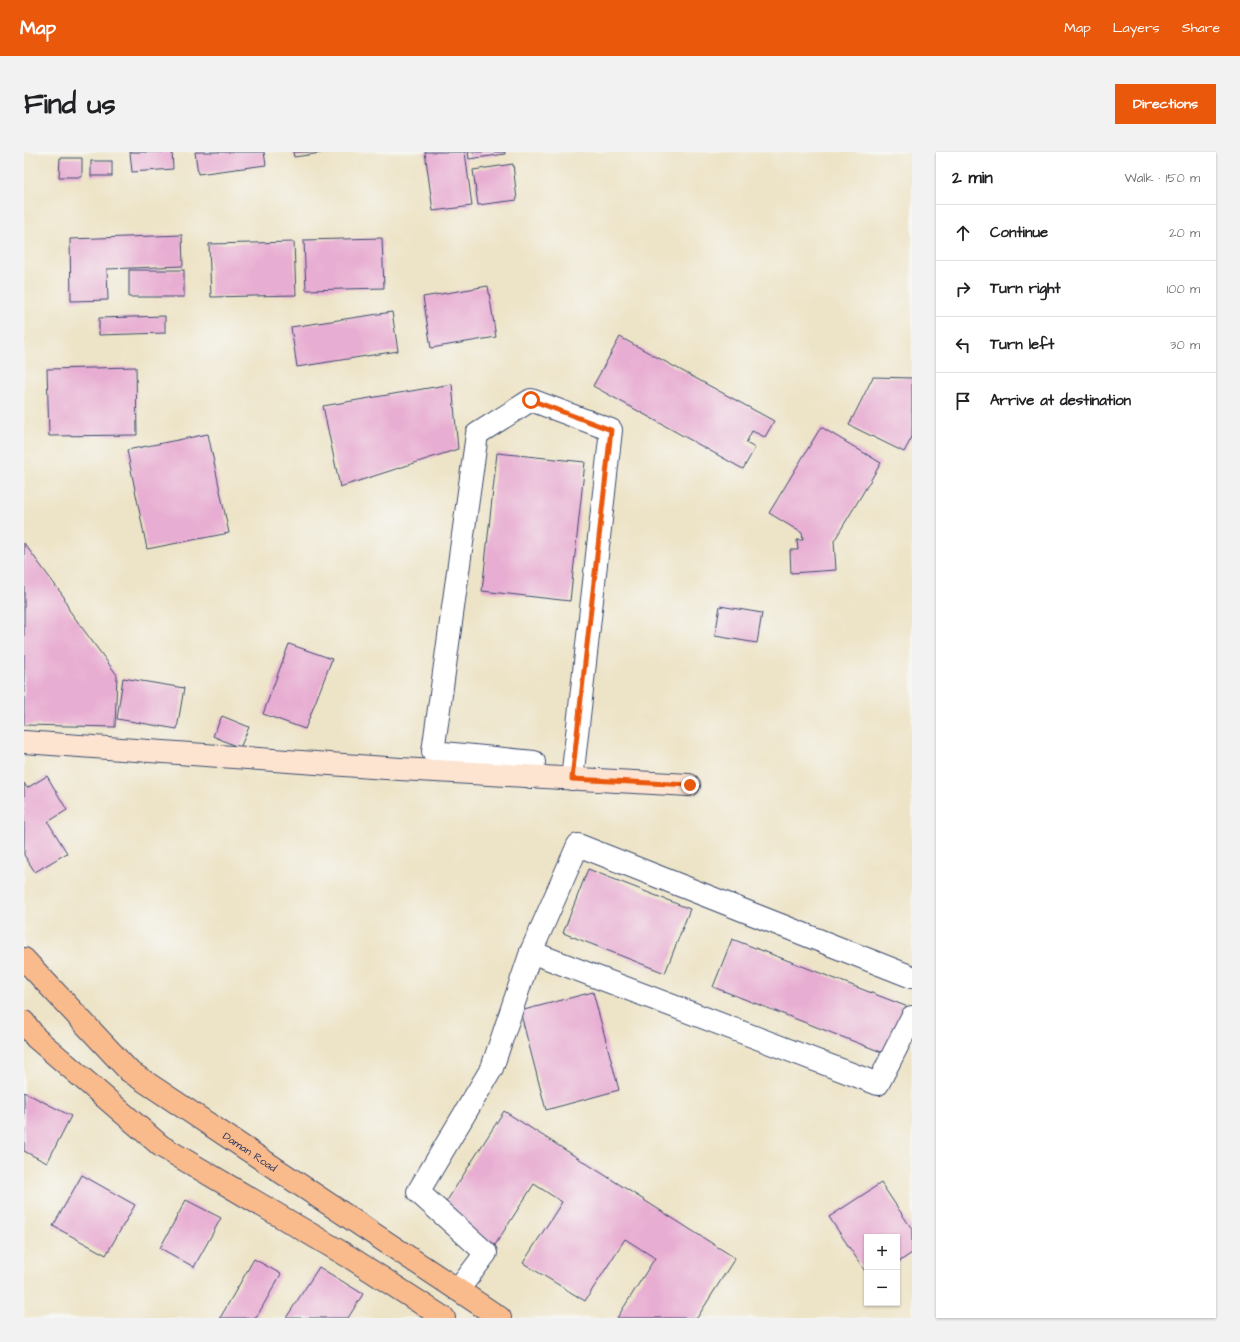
<!DOCTYPE html>
<meta charset="utf-8">
<style>
:root{--surface:#fff;--page:#f2f2f2;--text:#202124;--muted:#757577;--line:#e0e0e0;--accent:#ea580c}
body{margin:0;font-family:"Architects Daughter",sans-serif;background:var(--page);color:var(--text)}
.controls{position:absolute;right:12px;bottom:12px;display:grid;overflow:hidden;border-radius:0px;box-shadow:0 1px 3px #0004}
.controls button{width:36px;height:36px;display:grid;place-items:center;padding:0;border:0;border-bottom:1px solid var(--line);background:var(--surface);color:var(--text);font:20px sans-serif}
.stop{position:absolute;width:12px;height:12px;margin:-9px;border:3px solid #ea580c;border-radius:50%;background:#fff}
.stop.end{background:#ea580c;border-color:#fff;box-shadow:0 1px 4px #0008}
.list{margin:0;padding:0;list-style:none}
h2{display:flex;justify-content:space-between;align-items:center;height:52px;margin:0;padding:0 16px;font-size:17px}
h2 small{font-size:13px;font-weight:400;color:var(--muted)}
.list li{display:grid;grid-template-columns:26px 1fr auto;gap:12px;align-items:center;box-sizing:border-box;height:56px;padding:0 16px;border-top:1px solid var(--line)}
.list b{display:block;font-size:15px;white-space:nowrap}
.list em{font-size:13px;font-style:normal;color:var(--muted)}
.icon{flex:none;width:22px;height:22px;fill:none;stroke:currentColor;stroke-width:2;stroke-linecap:round;stroke-linejoin:round}
.map{position:relative;flex:none;width:888px;height:1166px;overflow:hidden;border-radius:0px}
header{display:flex;align-items:center;gap:24px;box-sizing:border-box;height:56px;padding:0 20px;background:var(--accent);color:#fff}
header strong{font-size:19px}
nav{display:flex;gap:22px;margin-inline-start:auto;font-size:14px}
.intro{display:flex;align-items:center;justify-content:space-between;box-sizing:border-box;height:96px;padding:0 24px}
h1{margin:0;font-size:28px}
.button{padding:10px 18px;border-radius:0px;background:var(--accent);color:#fff;font-size:14px;font-weight:700}
main{display:flex;gap:24px;padding:0 24px}
aside{flex:1;background:var(--surface);border-radius:0px;box-shadow:0 1px 3px #0004}
.map>svg:first-child{display:block}
.building{fill:#e8add2}
.lines{fill:none;stroke-linecap:round;stroke-linejoin:round}
.street-casing{stroke:#3a4a6e;stroke-width:24}
.secondary-casing{stroke:#3a4a6e;stroke-width:24}
.primary-casing{stroke:#3a4a6e;stroke-width:24}
.street{stroke:#fff;stroke-width:22}
.secondary{stroke:#fde4d1;stroke-width:22}
.primary{stroke:#fabb8c;stroke-width:22}
.route{stroke:#ea580c;stroke-width:5}
.labels{text-anchor:middle;stroke-width:3;stroke-linejoin:round;paint-order:stroke}
.street-label{font-size:11px;fill:#1b2f5e;stroke:#f6f6f2}
</style>
<header>
<strong>Map</strong>
<nav><a>Map</a><a>Layers</a><a>Share</a></nav>
</header>
<div class="intro"><h1>Find us</h1><a class="button">Directions</a></div>
<main>
<div class="map">
<svg width="888" height="1166" viewBox="0 0 888 1166">
<rect width="100%" height="100%" fill="#f6f6f2"/>
<filter id="ink" filterUnits="userSpaceOnUse"><feTurbulence type="fractalNoise" baseFrequency=".025" numOctaves="2"/><feDisplacementMap in="SourceGraphic" scale="8" xChannelSelector="R" yChannelSelector="G"/><feConvolveMatrix kernelMatrix="1 2 1 2 8 2 1 2 1" color-interpolation-filters="sRGB"/></filter>
<filter id="wash" filterUnits="userSpaceOnUse"><feTurbulence type="fractalNoise" baseFrequency=".012" numOctaves="4" result="noise"/><feDisplacementMap in="SourceGraphic" scale="16" xChannelSelector="R" yChannelSelector="G"/><feGaussianBlur stdDeviation="0.9" result="paint"/><feColorMatrix in="noise" values="0 0 0 0 0 0 0 0 0 0 0 0 0 0 0 0 0 1.4 0 .05"/><feComposite in="paint" operator="in"/></filter>
<g filter="url(#wash)">
<rect width="100%" height="100%" fill="#ede3c6"/>
<g id="blocks">
<g class="building">
<polygon points="106,0 148,0 149,17 108,20"/>
<polygon points="171,0 240,0 242,13 174,22"/>
<polygon points="269,0 297,0 297,1 270,5"/>
<polygon points="401,0 441,0 448,54 409,59"/>
<polygon points="444,0 481,0 481,2 445,7"/>
<polygon points="36,6 58,6 58,25 35,25"/>
<rect x="67" y="9" width="21" height="15"/>
<polygon points="489,12 493,48 454,53 449,18"/>
<polygon points="158,83 159,114 83,117 84,148 47,149 46,87"/>
<polygon points="358,86 360,136 282,138 280,88"/>
<polygon points="270,90 272,143 187,145 185,92"/>
<rect x="105" y="118" width="55" height="27"/>
<polygon points="464,134 472,185 407,196 399,145"/>
<polygon points="368,160 374,199 273,215 267,175"/>
<polygon points="141,164 141,181 75,183 75,166"/>
<polygon points="596,185 750,269 741,285 728,279 722,291 731,296 719,317 569,234"/>
<polygon points="112,215 113,283 25,284 23,217"/>
<polygon points="849,225 888,226 888,285 880,300 825,273"/>
<polygon points="428,232 434,297 316,335 299,254"/>
<polygon points="797,275 857,311 810,389 812,418 767,421 766,398 774,398 773,388 779,388 778,381 745,361"/>
<polygon points="184,282 205,381 123,397 103,298"/>
<polygon points="473,301 561,310 546,449 458,439"/>
<polygon points="0,391 40,445 45,458 93,523 91,575 0,573"/>
<polygon points="696,454 738,461 733,491 691,484"/>
<polygon points="265,492 308,507 281,577 239,562"/>
<polygon points="99,526 160,536 153,577 93,567"/>
<polygon points="198,564 225,575 216,596 189,584"/>
<polygon points="23,624 43,658 24,670 43,701 11,720 0,703 0,631 3,636"/>
<polygon points="564,717 666,757 641,821 539,781"/>
<polygon points="708,787 884,855 865,903 689,835"/>
<polygon points="569,840 595,938 522,958 496,859"/>
<polygon points="0,940 47,964 23,1011 0,999"/>
<polygon points="480,959 711,1106 673,1166 593,1166 631,1106 601,1087 561,1149 499,1111 538,1050 510,1032 471,1093 417,1058"/>
<polygon points="58,1023 111,1053 82,1103 29,1074"/>
<polygon points="857,1031 888,1077 888,1101 873,1111 873,1085 843,1085 843,1122 805,1065"/>
<polygon points="162,1048 197,1066 170,1115 136,1096"/>
<polygon points="230,1107 257,1122 232,1166 196,1166"/>
<polygon points="295,1115 339,1142 324,1166 262,1166"/>
</g>
</g>
</g>
<g filter="url(#ink)">
<use href="#blocks" fill-opacity="0" stroke="#3a4a6e" stroke-width="1"/>
<g class="lines">
<g class="street-casing">
<g id="street">
<polyline points="507,625 510,610 409,600 453,282 507,248 587,278 548,627"/>
<polyline points="507,800 854,932 888,865"/>
<polyline points="434,1138 462,1101 394,1040 468,916 507,800 554,693 888,825"/>
</g>
</g>
<g class="secondary-casing">
<polyline id="secondary" points="0,590 376,617 665,633"/>
</g>
<g class="primary-casing">
<g id="primary">
<path id="s1" d="M0,807L105,919L476,1166"/>
<polyline points="0,870 12,886 137,994 327,1106 420,1166"/>
</g>
</g>
<use href="#street" class="street"/>
<use href="#secondary" class="secondary"/>
<use href="#primary" class="primary"/>
</g>
</g>
<g class="lines" filter="url(#ink)">
<polyline class="route" points="507,248 587,278 548,627 666,633"/>
</g>
<g class="labels">
<g class="street-label">
<text dy="4" stroke="none"><textPath href="#s1" startOffset="299">Daman Road</textPath></text>
</g>
</g>
</svg>
<div class="controls">
<button>+</button>
<button>−</button>
</div>
<div class="stop" style="left:507px;top:248px"></div>
<div class="stop end" style="left:666px;top:633px"></div>
</div>
<aside>
<h2>2 min<small>Walk · 150 m</small></h2>
<ul class="list">
<li><svg class="icon" aria-label="ahead" viewBox="0 0 24 24"><path d="M12 20V5M6 11l6-6 6 6"/></svg><div><b>Continue</b></div><em>20 m</em></li>
<li><svg class="icon" aria-label="right" viewBox="0 0 24 24"><path d="M7 20v-9h11M14 6l5 5-5 5"/></svg><div><b>Turn right</b></div><em>100 m</em></li>
<li><svg class="icon" aria-label="left" viewBox="0 0 24 24"><path d="M17 20v-9H6M10 6l-5 5 5 5"/></svg><div><b>Turn left</b></div><em>30 m</em></li>
<li><svg class="icon" aria-label="arrive" viewBox="0 0 24 24"><path d="M6 21V4h12l-3 4 3 4H6"/></svg><div><b>Arrive at destination</b></div></li>
</ul>
</aside>
</main>
